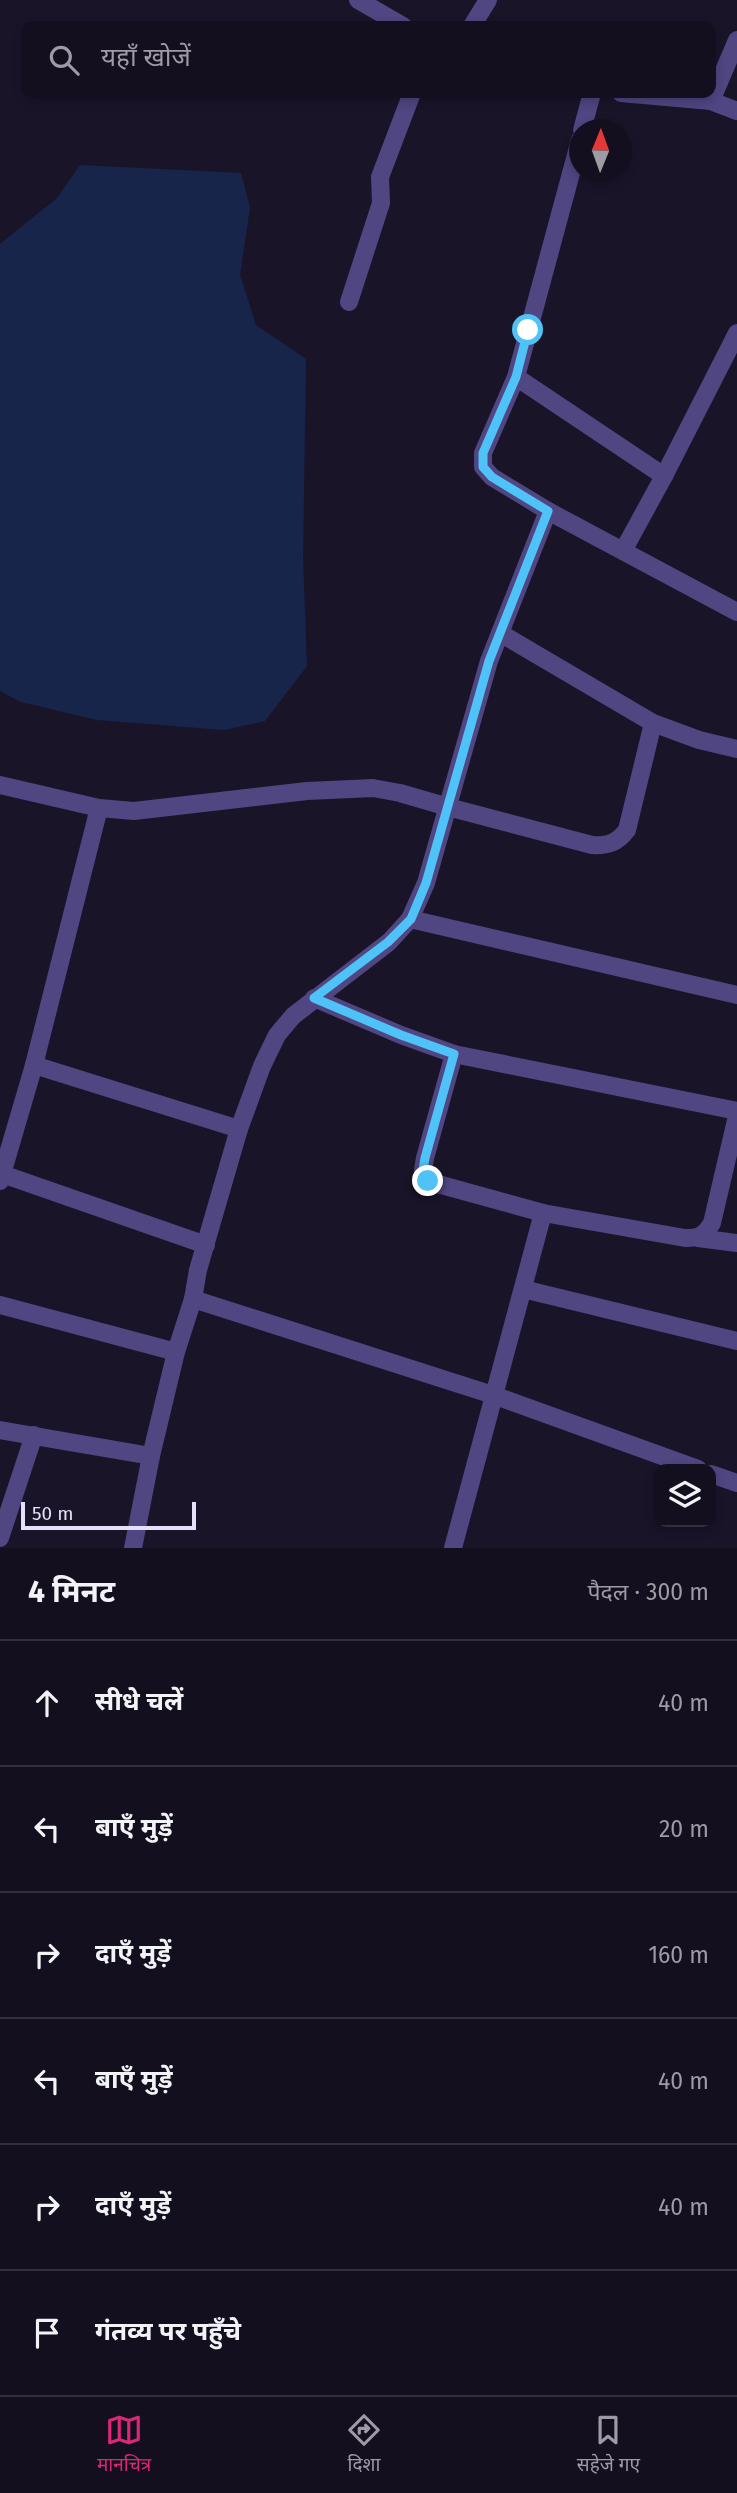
<!DOCTYPE html>
<html lang="hi">
<meta charset="utf-8">
<style>
:root{--surface:#140f1f;--page:#211d2c;--text:#f1f3f6;--muted:#9d9ca4;--line:#332f3d;--accent:#db2777}
body{margin:0;font-family:"Fira Sans","Noto Sans Devanagari",sans-serif;background:var(--page);color:var(--text)}
.controls{position:absolute;right:21px;bottom:21px;display:grid;overflow:hidden;border-radius:14px;box-shadow:0 4px 10px #0003}
.controls button{width:63px;height:63px;display:grid;place-items:center;padding:0;border:0;border-bottom:2px solid var(--line);background:var(--surface);color:var(--text);font:35px sans-serif}
.compass{position:absolute;left:569px;top:119px;width:63px;height:63px;border-radius:50%;background:var(--surface);box-shadow:0 4px 10px #0003;rotate:1deg}
.scale{position:absolute;left:21px;bottom:18px;width:175px;box-sizing:border-box;padding-left:7px;border:4px solid #e6e0fb;border-top:0;font-size:19px;line-height:24px;white-space:nowrap;color:#e6e0fb;-webkit-text-stroke:5px #1a1429;paint-order:stroke}
.stop{position:absolute;width:21px;height:21px;margin:-16px;border:5px solid #4fc3f7;border-radius:50%;background:#fff}
.stop.end{background:#4fc3f7;border-color:#fff;box-shadow:0 2px 7px #0008}
.list{margin:0;padding:0;list-style:none}
h2{display:flex;justify-content:space-between;align-items:center;height:91px;margin:0;padding:0 28px;font-size:30px}
h2 small{font-size:23px;font-weight:400;color:var(--muted)}
.list li{display:grid;grid-template-columns:46px 1fr auto;gap:21px;align-items:center;box-sizing:border-box;height:126px;padding:0 28px;border-top:2px solid var(--line)}
.list b{display:block;font-size:26px;white-space:nowrap}
.list em{font-size:23px;font-style:normal;color:var(--muted)}
.icon{flex:none;width:38px;height:38px;fill:none;stroke:currentColor;stroke-width:2;stroke-linecap:round;stroke-linejoin:round}
.map{position:relative;flex:none;width:737px;height:1548px;overflow:hidden}
.search{position:absolute;background:var(--surface);box-shadow:0 4px 10px #0003;left:21px;right:21px;top:21px;height:77px;display:flex;align-items:center;gap:18px;box-sizing:border-box;padding:0 24px;border-radius:14px;color:var(--muted);font-size:26px}
.sheet{height:847px;background:var(--surface)}
nav{display:flex;justify-content:space-around;align-items:center;box-sizing:border-box;height:98px;border-top:2px solid var(--line);background:var(--surface);font-size:19px;color:var(--muted)}
nav a{display:grid;justify-items:center;gap:4px}
nav .on{color:var(--accent)}
.map>svg:first-child{display:block}
.water{fill:#17254b}
.lines{fill:none;stroke-linecap:round;stroke-linejoin:round}
.minor{stroke:#4f4682;stroke-width:18}
.route{stroke:#4fc3f7;stroke-width:9}
</style>
<div class="map">
<svg width="737" height="1548" viewBox="0 0 737 1548">
<rect width="100%" height="100%" fill="#1a1429"/>
<polygon class="water" points="80,165 241,173 250,207 240,275 256,325 306,359 303,557 307,666 265,721 224,730 97,720 21,702 0,691 0,244 57,198"/>
<g class="lines">
<g class="minor">
<polyline points="358,0 403,26"/>
<polyline points="472,26 488,0"/>
<polyline points="621,93 711,101 737,111"/>
<polyline points="711,101 737,40"/>
<polyline points="582,130 592,93"/>
<polyline points="580,140 516,377 483,453 483,467 492,477 548,511 737,612"/>
<polyline points="349,302 381,203 380,177 412,93"/>
<polyline points="516,377 664,476"/>
<polyline points="623,551 664,476 737,333"/>
<polyline points="500,633 653,723 699,740 737,749"/>
<path d="M0,785L99,808L134,811L307,791L373,788L400,793L448,807L592,845C608,846 617,843 627,830L653,723"/>
<polyline points="410,919 737,995"/>
<polyline points="314,998 401,1035 454,1054 737,1111"/>
<path d="M454,1054L425,1158L423,1170L427,1181L543,1213L685,1238C699,1238 704,1236 712,1223L737,1116"/>
<polyline points="34,1065 239,1129"/>
<polyline points="2,1174 206,1245"/>
<polyline points="0,1181 34,1065 99,808"/>
<polyline points="698,1238 737,1243"/>
<polyline points="523,1289 737,1341"/>
<polyline points="193,1299 493,1395 698,1469"/>
<polyline points="0,1305 176,1352"/>
<polyline points="0,1430 151,1456"/>
<polyline points="711,1474 737,1483"/>
<polyline points="0,1538 34,1435"/>
<polyline points="133,1548 151,1456 176,1352 193,1299 198,1270 239,1129 262,1066 277,1035 293,1016 389,942 410,919 426,883 489,661 548,511"/>
<polyline points="453,1548 543,1213"/>
</g>
</g>
<g class="lines">
<polyline class="route" points="428,1181 423,1170 425,1158 454,1054 401,1035 314,998 388,942 411,919 426,883 489,661 548,511 492,477 483,467 483,453 516,377 528,330"/>
</g>
</svg>
<div class="controls">
<button><svg class="icon" aria-label="layers" viewBox="0 0 24 24"><path d="M12 4l9 5-9 5-9-5zM3 14l9 5 9-5"/></svg></button>
</div>
<svg class="compass" viewBox="-18 -18 36 36"><path d="M0-13l5 13h-10z" fill="#e53935"/><path d="M0 13l5-13h-10z" fill="#9d9ca4"/></svg>
<div class="scale">50 m</div>
<div class="stop" style="left:528px;top:330px"></div>
<div class="stop end" style="left:428px;top:1181px"></div>
<div class="search"><svg class="icon" aria-label="search" viewBox="0 0 24 24"><circle cx="10" cy="10" r="6"/><path d="M15 15l6 6"/></svg>यहाँ खोजें</div>
</div>
<section class="sheet">
<h2>4 मिनट<small>पैदल · 300 m</small></h2>
<ul class="list">
<li><svg class="icon" aria-label="ahead" viewBox="0 0 24 24"><path d="M12 20V5M6 11l6-6 6 6"/></svg><div><b>सीधे चलें</b></div><em>40 m</em></li>
<li><svg class="icon" aria-label="left" viewBox="0 0 24 24"><path d="M17 20v-9H6M10 6l-5 5 5 5"/></svg><div><b>बाएँ मुड़ें</b></div><em>20 m</em></li>
<li><svg class="icon" aria-label="right" viewBox="0 0 24 24"><path d="M7 20v-9h11M14 6l5 5-5 5"/></svg><div><b>दाएँ मुड़ें</b></div><em>160 m</em></li>
<li><svg class="icon" aria-label="left" viewBox="0 0 24 24"><path d="M17 20v-9H6M10 6l-5 5 5 5"/></svg><div><b>बाएँ मुड़ें</b></div><em>40 m</em></li>
<li><svg class="icon" aria-label="right" viewBox="0 0 24 24"><path d="M7 20v-9h11M14 6l5 5-5 5"/></svg><div><b>दाएँ मुड़ें</b></div><em>40 m</em></li>
<li><svg class="icon" aria-label="arrive" viewBox="0 0 24 24"><path d="M6 21V4h12l-3 4 3 4H6"/></svg><div><b>गंतव्य पर पहुँचे</b></div></li>
</ul>
</section>
<nav>
<a class="on"><svg class="icon" aria-label="map" viewBox="0 0 24 24"><path d="M3 6l6-2 6 2 6-2v14l-6 2-6-2-6 2zM9 4v14M15 6v14"/></svg>मानचित्र</a>
<a><svg class="icon" aria-label="directions" viewBox="0 0 24 24"><path d="M12 3l9 9-9 9-9-9zM9 14v-3h6M13 9l2 2-2 2"/></svg>दिशा</a>
<a><svg class="icon" aria-label="saved" viewBox="0 0 24 24"><path d="M7 4h10v16l-5-4-5 4z"/></svg>सहेजे गए</a>
</nav>
